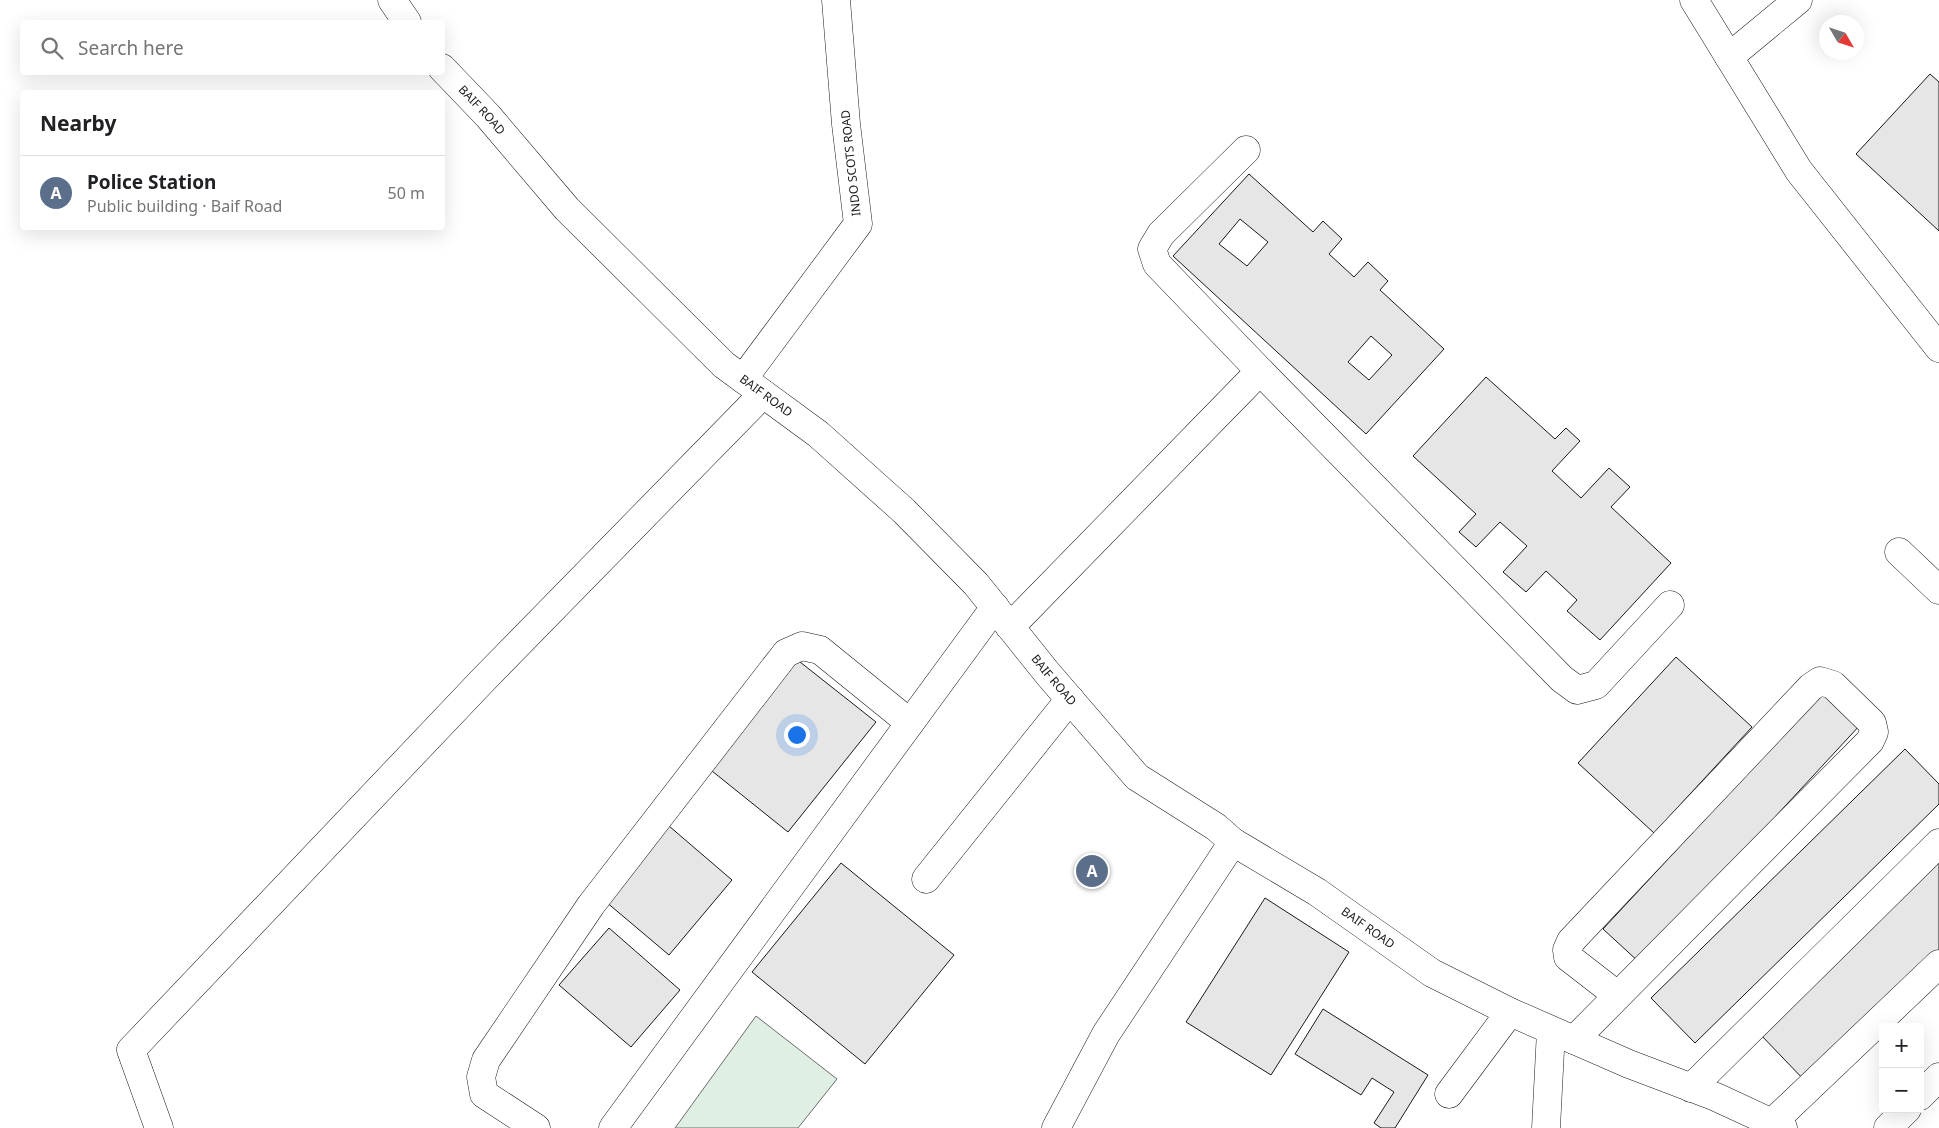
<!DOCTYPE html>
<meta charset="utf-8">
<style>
:root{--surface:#fff;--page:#f6f6f6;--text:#202124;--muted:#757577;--line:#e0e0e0;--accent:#ea580c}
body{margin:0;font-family:"Noto Sans",sans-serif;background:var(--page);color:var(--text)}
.controls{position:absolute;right:15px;bottom:15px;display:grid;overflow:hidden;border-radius:5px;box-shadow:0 5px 20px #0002}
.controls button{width:45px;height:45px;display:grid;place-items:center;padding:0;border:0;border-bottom:1px solid var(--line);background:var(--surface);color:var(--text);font:25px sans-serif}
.compass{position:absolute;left:1819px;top:15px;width:45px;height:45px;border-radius:50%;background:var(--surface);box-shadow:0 5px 20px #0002;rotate:129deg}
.you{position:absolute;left:796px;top:734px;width:18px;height:18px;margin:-12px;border:4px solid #fff;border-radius:50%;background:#1a73e8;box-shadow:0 0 0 8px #1a73e833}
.badge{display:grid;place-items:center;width:32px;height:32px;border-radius:50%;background:var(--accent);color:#fff;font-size:16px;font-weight:700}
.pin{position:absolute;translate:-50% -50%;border:2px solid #fff;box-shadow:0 1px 5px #0006}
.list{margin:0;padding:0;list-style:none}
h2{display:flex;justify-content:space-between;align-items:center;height:65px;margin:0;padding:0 20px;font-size:21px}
h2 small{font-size:16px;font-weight:400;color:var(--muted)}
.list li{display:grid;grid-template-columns:32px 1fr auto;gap:15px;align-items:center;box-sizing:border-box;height:75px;padding:0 20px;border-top:1px solid var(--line)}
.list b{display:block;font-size:19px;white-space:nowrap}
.list p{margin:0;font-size:16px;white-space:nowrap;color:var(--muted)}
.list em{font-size:16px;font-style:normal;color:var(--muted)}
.icon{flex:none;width:28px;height:28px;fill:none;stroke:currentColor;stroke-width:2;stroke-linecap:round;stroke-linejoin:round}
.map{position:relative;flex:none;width:1939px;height:1128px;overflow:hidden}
.search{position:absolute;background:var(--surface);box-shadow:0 5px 20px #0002;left:20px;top:20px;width:425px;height:55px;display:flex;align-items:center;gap:12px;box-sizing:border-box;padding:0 18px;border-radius:5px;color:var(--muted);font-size:19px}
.panel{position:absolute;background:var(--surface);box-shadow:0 5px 20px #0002;left:20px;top:90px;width:425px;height:140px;border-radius:5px}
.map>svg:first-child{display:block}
.green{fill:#e0efe3;stroke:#6a6a6a}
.building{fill:#e6e6e6;stroke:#1a1a1a;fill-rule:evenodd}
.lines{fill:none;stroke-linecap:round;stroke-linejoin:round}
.minor-casing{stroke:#1a1a1a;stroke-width:29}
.minor{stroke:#fff;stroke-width:28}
.labels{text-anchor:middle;stroke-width:4;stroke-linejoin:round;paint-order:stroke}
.street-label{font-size:12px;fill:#1a1a1a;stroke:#fff}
</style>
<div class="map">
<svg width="1939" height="1128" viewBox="0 0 1939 1128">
<rect width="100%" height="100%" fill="#fff"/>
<polygon class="green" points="756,1016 837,1079 798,1128 675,1128"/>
<g class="building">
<polygon points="1930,74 1939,82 1939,231 1856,154"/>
<path d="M1249,174L1313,232L1323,221L1342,239L1329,254L1354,277L1368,262L1388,281L1380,290L1444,349L1366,434L1173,256ZM1240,219L1268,242L1247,266L1219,244ZM1371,336L1392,355L1369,380L1348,362Z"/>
<polygon points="1486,377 1555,439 1566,428 1580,441 1552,471 1581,498 1609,468 1630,487 1611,507 1671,563 1600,640 1567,611 1577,600 1546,571 1526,592 1503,572 1527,546 1500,522 1476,547 1459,532 1476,514 1413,456"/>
<polygon points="1676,657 1752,727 1654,833 1578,763"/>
<polygon points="795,658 876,722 788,832 707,767"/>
<polygon points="1824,691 1861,724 1640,963 1603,929"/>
<polygon points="1905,749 1939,784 1939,804 1695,1043 1651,998"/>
<polygon points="669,826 732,880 669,955 605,901"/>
<polygon points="1939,857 1939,954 1807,1083 1759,1033"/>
<polygon points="841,863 954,955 865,1064 752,972"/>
<polygon points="1265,898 1349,952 1271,1075 1186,1022"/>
<polygon points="609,928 680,990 631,1047 559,985"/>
<polygon points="1323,1009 1428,1075 1395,1128 1381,1128 1374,1123 1394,1092 1372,1078 1361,1095 1295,1054"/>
</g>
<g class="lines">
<g class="minor-casing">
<g id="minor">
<polyline points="392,0 407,22"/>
<polyline points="1694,0 1799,171 1939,348"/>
<polyline points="1729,57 1798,0"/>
<path id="s1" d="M442,68L488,116L567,209L724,365L818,434L904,511L976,584L1048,674L1137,777L1216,827L1233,842L1317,892L1432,973L1510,1012L1629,1064L1716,1097L1783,1128"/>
<polyline points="1246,150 1161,234 1152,249 1157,264 1260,371"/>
<polyline points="743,379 858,224 846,124 836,0"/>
<polyline points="1899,552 1939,590"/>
<polyline points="1010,627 1260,371 1562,679 1577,690 1596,685 1670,605"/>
<polyline points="926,879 1070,699"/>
<polyline points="1574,1040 1870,741 1874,732 1872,723 1833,685 1820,681 1811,687 1571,941 1567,950 1568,957 1617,995"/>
<polyline points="1691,1088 1939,843"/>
<polyline points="1449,1094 1510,1012"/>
<polyline points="1920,1096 1939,1077"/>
<polyline points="1772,1123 1939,964"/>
<polyline points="159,1128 131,1050 484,679 763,394"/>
<polyline points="536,1128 484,1094 481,1077 486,1060 591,905 786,653 802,646 820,650 910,723"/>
<polyline points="613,1128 995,607"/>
<polyline points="1056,1128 1106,1034 1233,842"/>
<polyline points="1546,1128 1551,1031"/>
<polyline points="1888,1128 1907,1109"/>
</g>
</g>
<use href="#minor" class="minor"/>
</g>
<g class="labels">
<g class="street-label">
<text dy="4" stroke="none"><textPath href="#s1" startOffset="58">BAIF ROAD</textPath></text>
<text transform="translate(851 163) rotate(-96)" y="4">INDO SCOTS ROAD</text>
<text dy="4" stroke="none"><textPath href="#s1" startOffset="462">BAIF ROAD</textPath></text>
<text dy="4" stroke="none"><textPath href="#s1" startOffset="868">BAIF ROAD</textPath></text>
<text dy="4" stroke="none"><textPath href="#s1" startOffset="1272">BAIF ROAD</textPath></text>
</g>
</g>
</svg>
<div class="controls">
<button>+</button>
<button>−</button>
</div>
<svg class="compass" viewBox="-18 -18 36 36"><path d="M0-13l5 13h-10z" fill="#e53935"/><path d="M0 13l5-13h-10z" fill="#757577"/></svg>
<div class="you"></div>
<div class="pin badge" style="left:1092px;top:871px;background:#5c6f8a">A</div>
<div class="search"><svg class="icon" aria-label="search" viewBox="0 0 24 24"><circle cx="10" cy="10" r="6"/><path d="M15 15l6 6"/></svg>Search here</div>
<section class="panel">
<h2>Nearby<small></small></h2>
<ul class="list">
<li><span class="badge" style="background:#5c6f8a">A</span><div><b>Police Station</b><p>Public building · Baif Road</p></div><em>50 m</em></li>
</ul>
</section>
</div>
